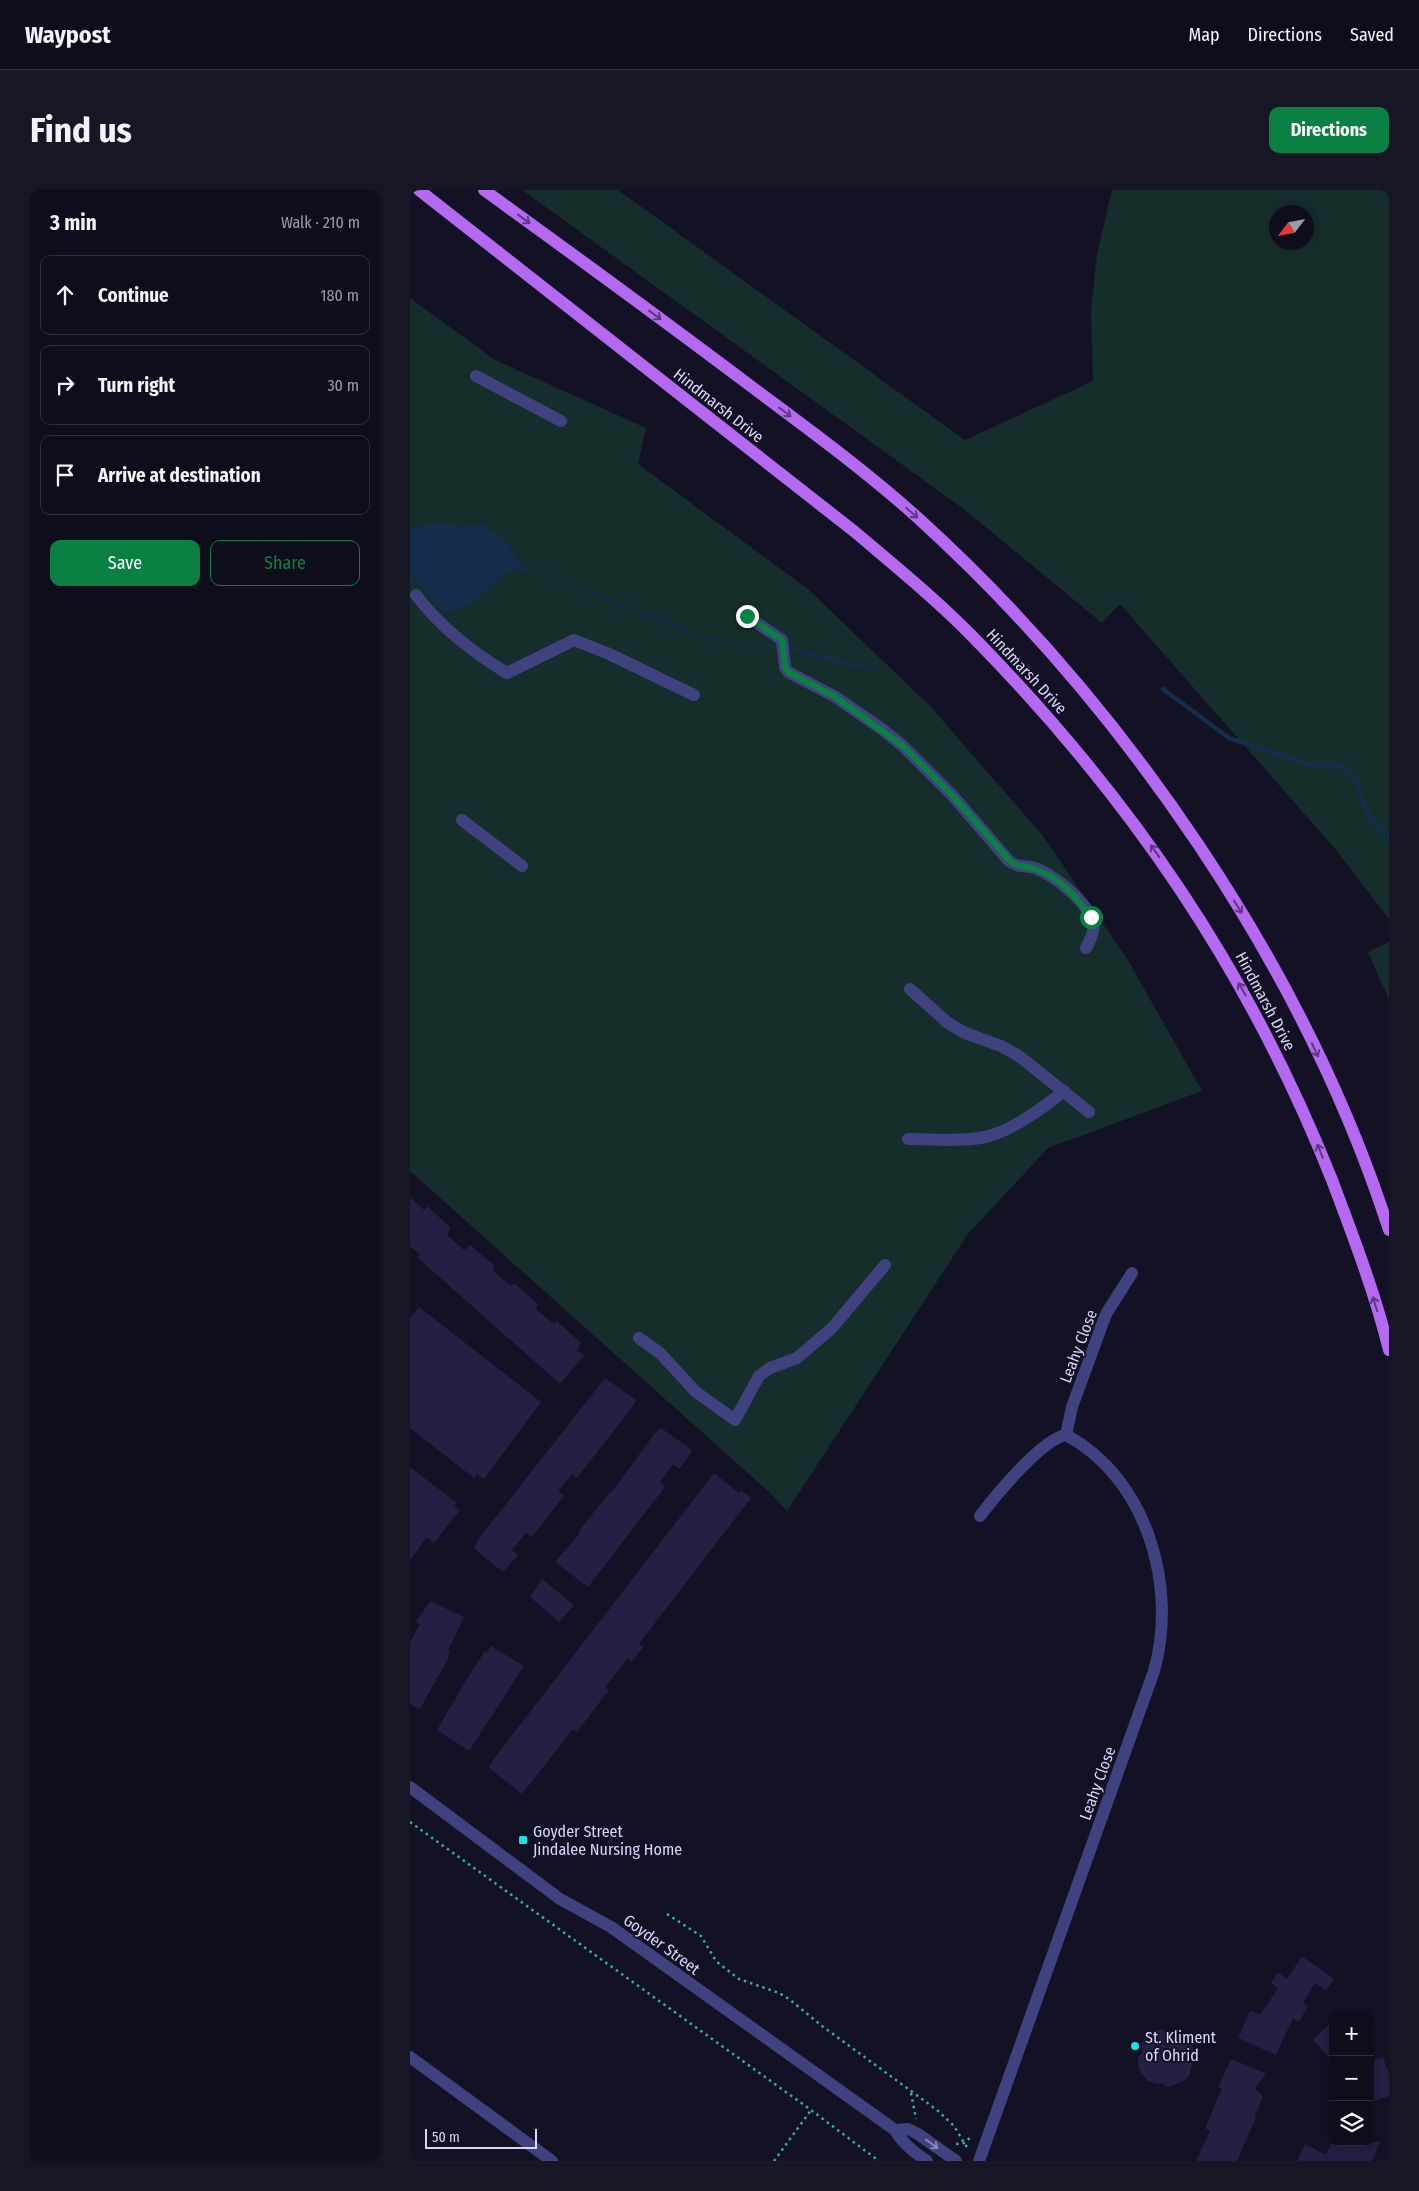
<!DOCTYPE html>
<meta charset="utf-8">
<style>
:root{--surface:#0e0d1b;--page:#171624;--text:#f1f3f6;--muted:#9b9ca3;--line:#2e2d3a;--accent:#0b8043}
body{margin:0;font-family:"Fira Sans Condensed",sans-serif;background:var(--page);color:var(--text)}
.controls{position:absolute;right:15px;bottom:15px;display:grid;overflow:hidden;border-radius:10px;box-shadow:0 2px 8px #0003}
.controls button{width:45px;height:45px;display:grid;place-items:center;padding:0;border:0;border-bottom:1px solid var(--line);background:var(--surface);color:var(--text);font:25px sans-serif}
.compass{position:absolute;left:859px;top:15px;width:45px;height:45px;border-radius:50%;background:var(--surface);box-shadow:0 2px 8px #0003;rotate:238deg}
.scale{position:absolute;left:15px;bottom:12px;width:112px;box-sizing:border-box;padding-left:5px;border:2px solid #d9d8fb;border-top:0;font-size:14px;line-height:18px;white-space:nowrap;color:#d9d8fb;-webkit-text-stroke:4px #131124;paint-order:stroke}
.stop{position:absolute;width:15px;height:15px;margin:-11px;border:4px solid #0b8043;border-radius:50%;background:#fff}
.stop.end{background:#0b8043;border-color:#fff;box-shadow:0 1px 5px #0008}
.list{margin:0;padding:0;list-style:none}
h2{display:flex;justify-content:space-between;align-items:center;height:65px;margin:0;padding:0 20px;font-size:21px}
h2 small{font-size:16px;font-weight:400;color:var(--muted)}
.list li{display:grid;grid-template-columns:32px 1fr auto;gap:15px;align-items:center;box-sizing:border-box;height:80px;margin:0 10px 10px;padding:0 10px;border:1px solid var(--line);border-radius:10px}
.list b{display:block;font-size:19px;white-space:nowrap}
.list em{font-size:16px;font-style:normal;color:var(--muted)}
.actions{display:flex;gap:10px;padding:15px 20px}
.actions a{flex:1;padding:11px 0;border:1px solid var(--accent);border-radius:10px;text-align:center;font-size:18px;color:var(--accent)}
.actions .main{background:var(--accent);color:#fff}
.icon{flex:none;width:28px;height:28px;fill:none;stroke:currentColor;stroke-width:2;stroke-linecap:round;stroke-linejoin:round}
.map{position:relative;flex:none;width:979px;height:1971px;overflow:hidden;border-radius:10px}
header{display:flex;align-items:center;gap:30px;box-sizing:border-box;height:70px;padding:0 25px;background:var(--surface);border-bottom:1px solid var(--line)}
header strong{font-size:24px}
nav{display:flex;gap:28px;margin-inline-start:auto;font-size:18px}
.intro{display:flex;align-items:center;justify-content:space-between;box-sizing:border-box;height:120px;padding:0 30px}
h1{margin:0;font-size:35px}
.button{padding:12px 22px;border-radius:10px;background:var(--accent);color:#fff;font-size:18px;font-weight:700}
main{display:flex;gap:30px;padding:0 30px}
aside{flex:1;background:var(--surface);border-radius:10px;box-shadow:0 2px 8px #0003}
.map>svg:first-child{display:block}
.green{fill:#152d2b;fill-rule:evenodd}
.water{fill:#152d4a}
.lines{fill:none;stroke-linecap:round;stroke-linejoin:round}
.stream{stroke:#152d4a;stroke-width:4.5}
.building{fill:#241f43}
.path{stroke:#3bac9e;stroke-width:2.5;stroke-dasharray:2.5 4;stroke-linecap:butt}
.minor{stroke:#40427f;stroke-width:12}
.major{stroke:#b569f1;stroke-width:12}
.oneway{stroke:#5c3980}
.oneway2{stroke:#8586b7}
.route{stroke:#0b8043;stroke-width:6}
.poi-dot{fill:#16e2e9;stroke:#131124;stroke-width:2}
.labels{text-anchor:middle;stroke-width:4;stroke-linejoin:round;paint-order:stroke}
.street-label{font-size:16px;fill:#d9d8fb;stroke:#131124}
.poi-label{font-size:16px;fill:#d9d8fb;stroke:#131124;text-anchor:start}
</style>
<header>
<strong>Waypost</strong>
<nav><a>Map</a><a>Directions</a><a>Saved</a></nav>
</header>
<div class="intro"><h1>Find us</h1><a class="button">Directions</a></div>
<main>
<aside>
<h2>3 min<small>Walk · 210 m</small></h2>
<ul class="list">
<li><svg class="icon" aria-label="ahead" viewBox="0 0 24 24"><path d="M12 20V5M6 11l6-6 6 6"/></svg><div><b>Continue</b></div><em>180 m</em></li>
<li><svg class="icon" aria-label="right" viewBox="0 0 24 24"><path d="M7 20v-9h11M14 6l5 5-5 5"/></svg><div><b>Turn right</b></div><em>30 m</em></li>
<li><svg class="icon" aria-label="arrive" viewBox="0 0 24 24"><path d="M6 21V4h12l-3 4 3 4H6"/></svg><div><b>Arrive at destination</b></div></li>
</ul>
<div class="actions"><a class="main">Save</a><a>Share</a></div>
</aside>
<div class="map">
<svg width="979" height="1971" viewBox="0 0 979 1971">
<rect width="100%" height="100%" fill="#131124"/>
<g class="green">
<path d="M112,0H208L555,250L683,191L681,120L687,64L702,0H979V729L926,660L710,414L692,433L555,320ZM896,22V52H866V22Z"/>
<polygon points="0,108 85,170 236,238 228,274 399,400 521,517 633,646 718,770 792,901 638,958 558,1044 377,1321 359,1302 0,981"/>
<polygon points="979,752 979,810 958,762"/>
</g>
<path class="water" d="M30,332L50,336L74,334L98,354L110,375L146,384L220,419L254,429L283,444L326,452L352,455L370,454L443,473L466,476V480L438,476L369,457H355L285,447L251,431L218,421L143,384C133,381 120,377 111,382L102,379L97,382L57,416L37,423L28,417L6,391L0,393V389L4,387L0,382V338Z"/>
<g class="lines">
<polyline class="stream" points="753,499 819,548 900,575 930,575 948,594 953,614 968,638 979,647"/>
</g>
<g class="building">
<polygon points="0,1007 14,1020 17,1016 41,1038 37,1045 54,1060 60,1055 85,1076 83,1081 101,1096 104,1093 128,1114 126,1119 144,1134 147,1131 171,1153 167,1160 174,1166 150,1194 8,1068 10,1065 0,1056"/>
<polygon points="9,1117 131,1212 74,1289 67,1284 64,1288 0,1238 0,1128"/>
<polygon points="195,1188 226,1210 223,1216 167,1288 162,1284 148,1301 154,1306 122,1347 116,1343 102,1360 108,1365 93,1382 68,1362 64,1357 68,1352 67,1351"/>
<polygon points="251,1238 282,1260 279,1266 269,1279 263,1274 250,1292 255,1297 178,1397 145,1372 170,1343 168,1342 200,1302 201,1303 245,1243"/>
<polygon points="0,1277 47,1313 44,1316 50,1320 24,1353 17,1347 0,1370"/>
<polygon points="304,1283 329,1303 331,1300 341,1308 231,1451 229,1454 233,1457 222,1472 218,1468 195,1497 199,1500 167,1542 163,1539 112,1604 79,1578 83,1570"/>
<polygon points="132,1389 164,1415 149,1432 120,1407"/>
<polygon points="20,1411 54,1427 38,1460 40,1462 38,1466 39,1467 10,1519 0,1514 0,1453 10,1434 6,1432"/>
<polygon points="81,1456 114,1476 59,1561 27,1540 55,1492 75,1461 77,1462"/>
<polygon points="892,1766 924,1789 916,1800 905,1793 893,1813 898,1816 889,1832 883,1828 866,1865 828,1848 840,1821 850,1825 868,1798 861,1793 868,1782 877,1789"/>
<polygon points="923,1830 923,1872 903,1850"/>
<polygon points="751,1839 773,1845 780,1851 785,1863 779,1886 772,1892 758,1897 751,1893 747,1894 738,1891 730,1882 728,1874 728,1868 732,1863 732,1852 739,1843"/>
<polygon points="973,1867 979,1884 979,1906 960,1912 960,1872"/>
<polygon points="821,1869 856,1883 845,1899 853,1906 845,1926 846,1927 827,1971 786,1971 800,1941 795,1938 812,1898 808,1897"/>
<polygon points="922,1952 970,1952 962,1971 887,1971 895,1954 916,1965"/>
</g>
<g class="lines">
<g class="path">
<polyline points="0,1632 401,1920 469,1971"/>
<polyline points="257,1724 291,1746 306,1771 329,1789 369,1803 379,1809 412,1836 527,1920 544,1936 558,1959"/>
<polyline points="501,1903 506,1929"/>
<polyline points="546,1954 554,1953 562,1946"/>
<polyline points="364,1971 401,1920"/>
</g>
<g class="minor">
<polyline points="66,186 151,231"/>
<path d="M6,405C31,438 62,462 97,483L164,450L197,463L284,505"/>
<path d="M337,426L372,450L375,477L378,482L424,506L472,539L493,556L543,606L599,671C610,679 614,675 625,678C644,685 678,712 683,733C685,742 680,750 676,758"/>
<polyline points="52,630 112,676"/>
<polyline points="500,799 538,833 555,843 591,856 609,866 679,922"/>
<path d="M498,949C523,949 550,952 575,947C600,942 634,917 654,901"/>
<polyline points="229,1148 250,1163 286,1202 325,1230 349,1186 360,1178 387,1168 422,1138 475,1075"/>
<polyline points="656,1245 662,1217 696,1124 722,1083"/>
<path d="M0,1597L150,1709L201,1737L485,1940C493,1954 504,1962 517,1971"/>
<polyline points="0,1867 142,1971"/>
<polyline points="485,1940 498,1939 508,1944 546,1971"/>
<path d="M569,1971L744,1481C768,1397 737,1288 656,1245C632,1249 585,1306 570,1326"/>
</g>
<g class="major">
<path d="M9,0L445,342C485,376 527,410 564,448C721,608 839,781 922,990C943,1046 965,1103 979,1160"/>
<path d="M74,0C164,65 253,130 342,197C398,239 456,281 508,328C713,514 894,776 979,1040"/>
</g>
</g>
<defs><path id="oneway-shaft" d="M-6 0H5M1.5-3L5.5 0L1.5 3" fill="none" stroke-width="1.6" stroke-linecap="round" stroke-linejoin="round" transform="scale(1.25)"/></defs>
<g class="oneway">
<use href="#oneway-shaft" transform="translate(114 29) rotate(36)"/>
<use href="#oneway-shaft" transform="translate(245 125) rotate(36)"/>
<use href="#oneway-shaft" transform="translate(375 222) rotate(37)"/>
<use href="#oneway-shaft" transform="translate(502 323) rotate(41)"/>
<use href="#oneway-shaft" transform="translate(745 661) rotate(-125)"/>
<use href="#oneway-shaft" transform="translate(828 717) rotate(58)"/>
<use href="#oneway-shaft" transform="translate(832 799) rotate(-120)"/>
<use href="#oneway-shaft" transform="translate(905 860) rotate(65)"/>
<use href="#oneway-shaft" transform="translate(910 961) rotate(-112)"/>
<use href="#oneway-shaft" transform="translate(965 1114) rotate(-107)"/>
</g>
<use class="oneway2" href="#oneway-shaft" transform="translate(522 1954) rotate(36)"/>
<g class="lines">
<path class="route" d="M337,426L372,450L375,477L378,482L424,506L493,556L543,606L600,671C608,678 615,675 625,679C650,687 666,707 681,727"/>
</g>
<g class="poi-dot">
<rect x="108" y="1645" width="10" height="10" rx="2.5"/>
<circle cx="725" cy="1856" r="5"/>
</g>
<g class="labels">
<g class="street-label">
<text transform="translate(309 215) rotate(38)" y="6">Hindmarsh Drive</text>
<text transform="translate(617 481) rotate(47)" y="6">Hindmarsh Drive</text>
<text transform="translate(856 811) rotate(62)" y="6">Hindmarsh Drive</text>
<text transform="translate(668 1156) rotate(-69)" y="6">Leahy Close</text>
<text transform="translate(687 1593) rotate(-70)" y="6">Leahy Close</text>
<text transform="translate(252 1754) rotate(36)" y="6">Goyder Street</text>
</g>
<g class="poi-label">
<text x="123" y="1647">Goyder Street<tspan x="123" dy="18">Jindalee Nursing Home</tspan></text>
<text x="735" y="1853">St. Kliment<tspan x="735" dy="18">of Ohrid</tspan></text>
</g>
</g>
</svg>
<div class="controls">
<button>+</button>
<button>−</button>
<button><svg class="icon" aria-label="layers" viewBox="0 0 24 24"><path d="M12 4l9 5-9 5-9-5zM3 14l9 5 9-5"/></svg></button>
</div>
<svg class="compass" viewBox="-18 -18 36 36"><path d="M0-13l5 13h-10z" fill="#e53935"/><path d="M0 13l5-13h-10z" fill="#9b9ca3"/></svg>
<div class="scale">50 m</div>
<div class="stop" style="left:681px;top:727px"></div>
<div class="stop end" style="left:337px;top:426px"></div>
</div>
</main>
